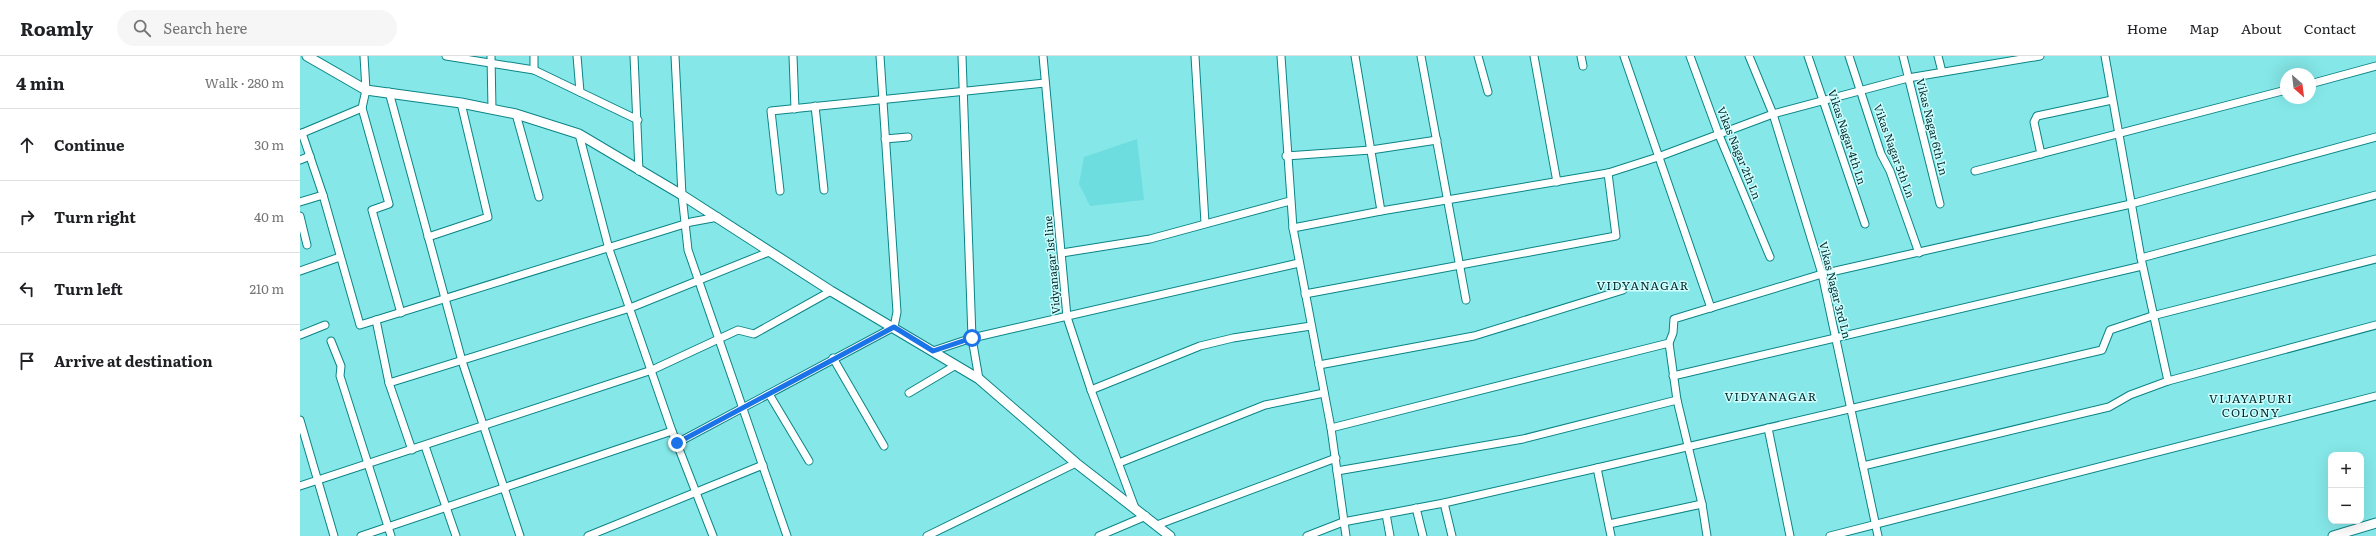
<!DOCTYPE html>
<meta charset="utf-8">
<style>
:root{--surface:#fff;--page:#f6f6f6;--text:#202124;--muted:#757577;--line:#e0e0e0}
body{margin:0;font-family:Literata,serif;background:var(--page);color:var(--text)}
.controls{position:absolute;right:12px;bottom:12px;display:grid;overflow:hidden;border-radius:8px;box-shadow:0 4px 16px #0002}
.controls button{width:36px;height:36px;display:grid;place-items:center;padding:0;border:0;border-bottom:1px solid var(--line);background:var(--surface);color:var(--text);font:20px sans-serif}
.compass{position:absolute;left:1980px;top:12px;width:36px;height:36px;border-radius:50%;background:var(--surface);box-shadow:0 4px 16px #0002;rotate:152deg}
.stop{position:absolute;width:12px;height:12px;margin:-9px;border:3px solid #1a73e8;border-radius:50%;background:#fff}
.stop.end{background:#1a73e8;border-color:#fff;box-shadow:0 1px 4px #0008}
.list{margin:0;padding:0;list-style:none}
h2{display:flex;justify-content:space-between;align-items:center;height:52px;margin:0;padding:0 16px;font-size:17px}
h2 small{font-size:13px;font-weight:400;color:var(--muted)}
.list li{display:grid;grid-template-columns:26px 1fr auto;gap:12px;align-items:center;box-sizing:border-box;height:72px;padding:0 16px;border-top:1px solid var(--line)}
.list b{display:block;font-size:15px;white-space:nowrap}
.list em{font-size:13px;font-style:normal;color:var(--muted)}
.icon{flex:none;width:22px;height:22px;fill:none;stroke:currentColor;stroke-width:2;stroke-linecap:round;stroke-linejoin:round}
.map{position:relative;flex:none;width:2076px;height:480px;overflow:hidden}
header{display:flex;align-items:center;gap:24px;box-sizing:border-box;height:56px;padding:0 20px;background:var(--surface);border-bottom:1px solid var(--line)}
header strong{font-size:19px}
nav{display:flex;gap:22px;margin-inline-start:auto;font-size:14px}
.search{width:280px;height:36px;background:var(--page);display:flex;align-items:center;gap:10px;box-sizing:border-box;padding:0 14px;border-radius:22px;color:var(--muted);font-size:15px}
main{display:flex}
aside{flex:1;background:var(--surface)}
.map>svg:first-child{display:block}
.built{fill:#6ddddf}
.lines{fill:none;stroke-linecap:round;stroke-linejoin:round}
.minor-casing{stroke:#0b8486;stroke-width:9}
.tertiary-casing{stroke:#0b8486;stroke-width:11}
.minor{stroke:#fff;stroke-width:7}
.tertiary{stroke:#fff;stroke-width:9}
.route{stroke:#1a73e8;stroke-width:5}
.labels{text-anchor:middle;stroke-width:3;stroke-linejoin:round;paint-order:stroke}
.street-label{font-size:11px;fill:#002a2b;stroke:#d1ffff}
.neighbourhood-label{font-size:12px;letter-spacing:1px;fill:#002a2b;stroke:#d1ffff}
</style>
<header>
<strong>Roamly</strong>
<div class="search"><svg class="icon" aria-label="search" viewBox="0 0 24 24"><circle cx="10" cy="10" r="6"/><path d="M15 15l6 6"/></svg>Search here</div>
<nav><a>Home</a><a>Map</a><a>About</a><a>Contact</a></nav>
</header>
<main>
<aside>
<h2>4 min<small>Walk · 280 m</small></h2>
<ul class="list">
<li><svg class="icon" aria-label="ahead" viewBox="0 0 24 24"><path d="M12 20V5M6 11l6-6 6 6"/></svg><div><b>Continue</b></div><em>30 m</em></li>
<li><svg class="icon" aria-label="right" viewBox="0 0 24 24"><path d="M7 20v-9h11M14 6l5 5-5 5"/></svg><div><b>Turn right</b></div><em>40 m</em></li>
<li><svg class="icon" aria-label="left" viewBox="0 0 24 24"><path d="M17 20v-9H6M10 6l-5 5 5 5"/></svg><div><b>Turn left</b></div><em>210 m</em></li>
<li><svg class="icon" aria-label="arrive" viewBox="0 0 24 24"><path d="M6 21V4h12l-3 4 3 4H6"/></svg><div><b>Arrive at destination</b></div></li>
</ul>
</aside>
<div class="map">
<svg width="2076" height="480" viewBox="0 0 2076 480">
<rect width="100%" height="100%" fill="#85e7e8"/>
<polygon class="built" points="837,83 844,144 790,150 779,128 784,101"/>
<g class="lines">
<g class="minor-casing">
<g id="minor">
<polyline points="146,0 234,14 338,64"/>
<polyline points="191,0 192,53"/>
<polyline points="234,0 234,14"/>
<polyline points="277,0 280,36"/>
<polyline points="334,0 339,115"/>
<polyline points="375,0 382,139 388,194 487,480"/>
<polyline points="493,0 495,53"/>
<polyline points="662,0 672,282 679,323"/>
<polyline points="743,0 767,261 791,334 835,452"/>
<polyline points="895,0 905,167"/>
<polyline points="981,0 993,172"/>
<polyline points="1055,0 1081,155"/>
<polyline points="1121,0 1166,244"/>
<polyline points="1178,0 1188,36"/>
<polyline points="1234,0 1257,126"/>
<polyline points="1281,0 1283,10"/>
<polyline points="1324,0 1411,252"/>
<polyline points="1390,0 1419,79 1470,201"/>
<polyline points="1449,0 1473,58 1522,218 1578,480"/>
<polyline points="1508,0 1565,168"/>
<polyline points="1549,0 1581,98 1590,115 1619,197"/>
<polyline points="1603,0 1640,148"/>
<polyline points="1638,0 1642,16"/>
<polyline points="1805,0 1841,202 1868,325"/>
<polyline points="2010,28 2076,10"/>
<polyline points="89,36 162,305 220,480"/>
<polyline points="515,50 524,134"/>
<polyline points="62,52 89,148 72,154 101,257"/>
<polyline points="216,58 239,141"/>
<polyline points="2,77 23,139 60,269 391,166 418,161"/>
<polyline points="0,78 62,52 66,34 64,0"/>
<polyline points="279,78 309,193 372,375 413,480"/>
<polyline points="585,83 608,81"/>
<polyline points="1741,98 1734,66 1737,60 1812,44"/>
<polyline points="986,100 1071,94 1137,84"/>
<polyline points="0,104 10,100"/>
<polyline points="1675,115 1986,34"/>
<polyline points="480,135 471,55 745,27"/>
<polyline points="0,146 23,139"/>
<polyline points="0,160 7,189"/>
<polyline points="128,181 188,161 161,47"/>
<polyline points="762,197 850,183 990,145"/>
<polyline points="1841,202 2076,139"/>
<polyline points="0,215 40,201"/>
<polyline points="1005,238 1316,180 1308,117"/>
<polyline points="76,264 89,327 112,394"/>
<polyline points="0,279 25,269"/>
<polyline points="31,285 41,310 40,320 91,480"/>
<polyline points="1369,287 1377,344 1402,448 1407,480"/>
<polyline points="633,295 672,282 999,207"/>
<polyline points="533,302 584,390"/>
<polyline points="1019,309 1174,280 1323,234"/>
<polyline points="1373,320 1842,210"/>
<polyline points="89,327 330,252 469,196"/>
<polyline points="791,334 900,290 933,282 1011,270"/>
<polyline points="609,337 656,309"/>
<polyline points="469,338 509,405"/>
<polyline points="0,364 34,480"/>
<polyline points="1031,372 1369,287 1373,277 1374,263 1522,218 1831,148 2076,81"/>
<polyline points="1468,372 1490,480"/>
<polyline points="377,387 594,271 597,256 580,0"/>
<polyline points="125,390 156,480"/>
<polyline points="819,407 965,349 1024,337"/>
<polyline points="1563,410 1809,351 1830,339 1868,325 2076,269"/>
<polyline points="1297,412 1311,480"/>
<polyline points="1037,415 1223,383 1377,344"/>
<polyline points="0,430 352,314 438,274 454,278 531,235"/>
<polyline points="1144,447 1152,480"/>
<polyline points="1116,452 1123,480"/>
<polyline points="1086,458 1090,480"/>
<polyline points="1309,468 1402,448"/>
<polyline points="857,469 1036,402"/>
<polyline points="61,480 372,375"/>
<polyline points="288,480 463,409"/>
<polyline points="627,480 776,407"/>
<polyline points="799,480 846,460"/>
<polyline points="1007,480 1043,466 1144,447 1297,412 1802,294 1810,274 1852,260 2076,203"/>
<polyline points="1046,480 1031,372 993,172 1081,155 1308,117 1358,101 1473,58 1608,22 1740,0"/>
<polyline points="1530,480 2076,340"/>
</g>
</g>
<g class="tertiary-casing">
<g id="tertiary">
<polyline points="7,0 66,34 161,47 216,58 279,78 382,139 531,235 679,323 776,407 870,480"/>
<polyline points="2033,480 2076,467"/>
</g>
</g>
<use href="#minor" class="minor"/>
<use href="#tertiary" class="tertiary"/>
</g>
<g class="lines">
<polyline class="route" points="377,387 594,271 633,295 672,282"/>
</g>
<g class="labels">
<g class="street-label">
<text transform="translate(1632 71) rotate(76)" y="4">Vikas Nagar 6th Ln</text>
<text transform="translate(1547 81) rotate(72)" y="4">Vikas Nagar 4th Ln</text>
<text transform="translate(1594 95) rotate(70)" y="4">Vikas Nagar 5th Ln</text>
<text transform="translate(1439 97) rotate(68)" y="4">Vikas Nagar 2th Ln</text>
<text transform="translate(752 209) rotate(-95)" y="4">Vidyanagar 1st line</text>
<text transform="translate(1535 234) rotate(76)" y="4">Vikas Nagar 3rd Ln</text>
</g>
<g class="neighbourhood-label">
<text x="1343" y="234">VIDYANAGAR</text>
<text x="1471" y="345">VIDYANAGAR</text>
<text x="1951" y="347">VIJAYAPURI<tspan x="1951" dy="14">COLONY</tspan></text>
</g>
</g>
</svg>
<div class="controls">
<button>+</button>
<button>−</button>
</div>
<svg class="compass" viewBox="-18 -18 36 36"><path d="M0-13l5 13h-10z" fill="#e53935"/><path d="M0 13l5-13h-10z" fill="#757577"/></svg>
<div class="stop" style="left:672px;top:282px"></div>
<div class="stop end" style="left:377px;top:387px"></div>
</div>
</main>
